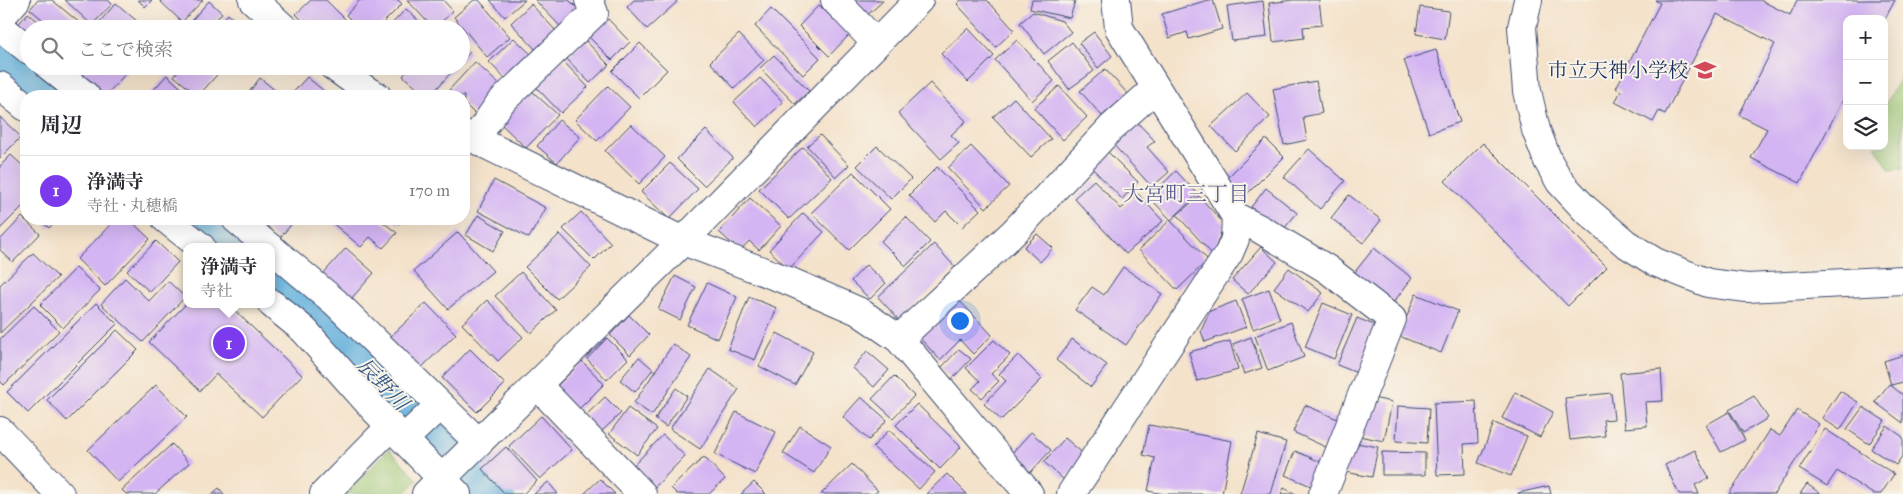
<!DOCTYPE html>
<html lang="ja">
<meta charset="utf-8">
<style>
:root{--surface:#fff;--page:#f7f7f7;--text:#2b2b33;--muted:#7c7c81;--line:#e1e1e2;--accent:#7c3aed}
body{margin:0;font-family:"IM FELL Great Primer","Noto Serif JP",serif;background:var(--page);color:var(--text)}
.controls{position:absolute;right:15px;top:15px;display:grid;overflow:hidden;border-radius:10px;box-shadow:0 5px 20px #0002}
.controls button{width:45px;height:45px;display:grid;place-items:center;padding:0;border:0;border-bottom:1px solid var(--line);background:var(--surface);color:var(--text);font:25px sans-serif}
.you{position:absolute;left:959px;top:320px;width:18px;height:18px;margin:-12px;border:4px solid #fff;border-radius:50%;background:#1a73e8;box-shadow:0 0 0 8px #1a73e833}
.badge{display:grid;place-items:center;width:32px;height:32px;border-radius:50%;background:var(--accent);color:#fff;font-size:16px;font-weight:700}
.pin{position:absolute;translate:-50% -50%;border:2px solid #fff;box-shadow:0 1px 5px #0006}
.popup{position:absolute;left:183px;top:243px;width:92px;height:65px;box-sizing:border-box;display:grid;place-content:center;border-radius:10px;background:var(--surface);filter:drop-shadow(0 1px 4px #0005);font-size:16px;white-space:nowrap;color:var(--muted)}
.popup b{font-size:19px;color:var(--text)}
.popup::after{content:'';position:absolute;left:50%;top:100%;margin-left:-10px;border:10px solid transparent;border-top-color:var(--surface)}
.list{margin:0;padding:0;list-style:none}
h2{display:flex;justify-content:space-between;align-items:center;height:65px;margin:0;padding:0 20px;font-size:21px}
h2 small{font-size:16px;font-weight:400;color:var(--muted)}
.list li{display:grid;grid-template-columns:32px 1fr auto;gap:15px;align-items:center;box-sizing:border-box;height:70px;padding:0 20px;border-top:1px solid var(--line)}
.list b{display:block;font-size:19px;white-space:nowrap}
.list p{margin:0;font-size:16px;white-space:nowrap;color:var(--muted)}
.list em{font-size:16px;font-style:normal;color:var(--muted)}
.icon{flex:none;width:28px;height:28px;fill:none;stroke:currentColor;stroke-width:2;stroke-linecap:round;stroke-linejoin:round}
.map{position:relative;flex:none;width:1903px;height:494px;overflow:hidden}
.search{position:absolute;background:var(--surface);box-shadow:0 5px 20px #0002;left:20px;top:20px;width:450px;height:55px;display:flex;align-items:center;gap:12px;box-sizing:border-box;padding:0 18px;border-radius:28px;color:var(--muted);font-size:19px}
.panel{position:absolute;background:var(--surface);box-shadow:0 5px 20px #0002;left:20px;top:90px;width:450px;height:135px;border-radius:20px}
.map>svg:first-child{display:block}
.green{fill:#9ec773;stroke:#5c7b68}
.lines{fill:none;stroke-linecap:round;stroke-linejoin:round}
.river{stroke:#64b0dd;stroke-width:52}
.building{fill:#d4b5f3}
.minor-casing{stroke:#3c4a6e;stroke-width:30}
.minor{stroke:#fff;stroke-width:28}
.labels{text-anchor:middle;stroke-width:4;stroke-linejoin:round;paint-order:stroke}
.poi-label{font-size:20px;fill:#1b2f5e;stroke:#f7f3e8;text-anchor:end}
.neighbourhood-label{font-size:21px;fill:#5c5e92;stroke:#f7f3e8}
.water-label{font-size:21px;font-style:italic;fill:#315684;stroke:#f7f3e8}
</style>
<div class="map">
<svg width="1903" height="494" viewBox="0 0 1903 494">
<rect width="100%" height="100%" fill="#f7f3e8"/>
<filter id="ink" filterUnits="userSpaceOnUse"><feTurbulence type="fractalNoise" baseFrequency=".02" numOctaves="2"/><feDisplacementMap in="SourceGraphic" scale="10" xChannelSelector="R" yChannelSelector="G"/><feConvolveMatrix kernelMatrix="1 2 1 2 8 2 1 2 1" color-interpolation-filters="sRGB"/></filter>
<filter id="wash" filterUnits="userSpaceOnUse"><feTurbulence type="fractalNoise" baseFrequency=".0096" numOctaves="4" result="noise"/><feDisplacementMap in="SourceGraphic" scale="20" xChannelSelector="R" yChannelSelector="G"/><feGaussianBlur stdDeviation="1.12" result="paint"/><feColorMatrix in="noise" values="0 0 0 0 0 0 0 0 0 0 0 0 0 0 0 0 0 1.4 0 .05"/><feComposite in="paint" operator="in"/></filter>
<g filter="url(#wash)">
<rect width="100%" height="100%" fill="#f4e2ca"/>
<g class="green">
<polygon points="1903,71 1903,169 1890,170 1875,146 1884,146 1884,108"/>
<polygon points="389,449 418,480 404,494 345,494"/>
</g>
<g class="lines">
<g class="river">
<polyline points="0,59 46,96"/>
<polyline points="196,219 230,247"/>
<polyline points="272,281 329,328 489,494"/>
</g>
</g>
<g id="blocks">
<g class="building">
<polygon points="38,0 52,0 87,29 54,29 30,9"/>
<polygon points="65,0 108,0 112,4 92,25"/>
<polygon points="138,0 152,0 145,7"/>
<polygon points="159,0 203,0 182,22"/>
<polygon points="311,0 326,0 347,21 339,29 310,29 296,14"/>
<polygon points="360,0 398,0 402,4 377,29 360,29 346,15"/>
<polygon points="407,0 443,0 453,11 434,29"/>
<polygon points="474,0 479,0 510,37 487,57 454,17"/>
<polygon points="490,0 525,0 505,17"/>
<polygon points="535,0 569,0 578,9 560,26"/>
<polygon points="634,0 675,0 677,2 647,29 627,7"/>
<polygon points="849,0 881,0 883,1 864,18"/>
<polygon points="961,0 987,0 1014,30 996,47 957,4"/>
<polygon points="1032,0 1069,0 1075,1 1070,18 1030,9"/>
<polygon points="1208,0 1213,0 1222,29 1189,39 1187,32 1169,38 1162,14"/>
<polygon points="1293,0 1319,0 1322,25 1303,27 1304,38 1273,42 1269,3"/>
<polygon points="1655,0 1760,0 1790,15 1797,0 1895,0 1885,19 1847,19 1847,92 1800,183 1751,158 1767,129 1739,115 1775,44 1717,14 1665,114 1659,111 1653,122 1615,102 1621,91 1616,88 1660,3"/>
<polygon points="209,1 222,13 208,29 184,29"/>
<polygon points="1263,1 1267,37 1232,41 1227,6"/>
<polygon points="116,3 146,29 96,29 95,27"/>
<polygon points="531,4 556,31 536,50 511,23"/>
<polygon points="819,5 849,35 829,56 799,26"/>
<polygon points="1420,7 1449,11 1445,39 1416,34"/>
<polygon points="406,9 426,28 425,29 387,29"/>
<polygon points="771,9 820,58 803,75 755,26"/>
<polygon points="1033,12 1062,21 1071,32 1044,54 1020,23"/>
<polygon points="28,13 47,29 29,29 29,41 14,29"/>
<polygon points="228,14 245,29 216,29"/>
<polygon points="608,19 630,42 612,60 589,37"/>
<polygon points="968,28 994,56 968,82 941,54"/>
<polygon points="1094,32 1112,56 1098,68 1079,43"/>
<polygon points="739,34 764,60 734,88 710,62"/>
<polygon points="514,38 534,57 508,82 489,62"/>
<polygon points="585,40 609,65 590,83 566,58"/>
<polygon points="1017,40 1054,81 1032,101 995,60"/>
<polygon points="1072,42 1094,71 1069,89 1048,61"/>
<polygon points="640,43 667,70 639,98 612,71"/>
<polygon points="461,45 470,52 461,62"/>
<polygon points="1436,50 1460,122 1429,133 1404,60"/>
<polygon points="774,55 809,91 795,104 760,68"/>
<polygon points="562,60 588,87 561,113 535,86"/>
<polygon points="475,62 503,88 477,116 464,103 464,96 456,96 449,90"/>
<polygon points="84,66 129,66 131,68 105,96 79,72"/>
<polygon points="182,66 225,66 198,96 174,76"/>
<polygon points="411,66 457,66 430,96 426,96 403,76"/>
<polygon points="1105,69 1128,94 1102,116 1080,91"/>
<polygon points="167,75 190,96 148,96"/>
<polygon points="307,77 330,96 290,96"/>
<polygon points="260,78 282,96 246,96"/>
<polygon points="760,78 783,102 757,127 734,102"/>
<polygon points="1316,81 1322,113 1303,117 1307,140 1284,145 1273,89"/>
<polygon points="930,83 966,121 951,135 959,143 941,159 898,113"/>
<polygon points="608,86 630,107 597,141 575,120"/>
<polygon points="1059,86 1087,117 1063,140 1034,108"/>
<polygon points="532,91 558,115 526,148 500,123"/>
<polygon points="1247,93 1270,117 1235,151 1211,126"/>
<polygon points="1014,98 1051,139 1031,157 993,117"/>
<polygon points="0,117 21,137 0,158"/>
<polygon points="1134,119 1155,141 1147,147 1169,172 1152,187 1110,141"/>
<polygon points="559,120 580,137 557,163 537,146"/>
<polygon points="631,124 665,157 639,184 605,151"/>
<polygon points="706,130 733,158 704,186 677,159"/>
<polygon points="820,135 849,165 836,177 807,146"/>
<polygon points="1266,139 1284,157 1245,196 1227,178"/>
<polygon points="1483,143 1607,267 1568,306 1445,181"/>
<polygon points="877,146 911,179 891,199 857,166"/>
<polygon points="971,146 1009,186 986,208 948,168"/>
<polygon points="803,147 832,178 789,219 759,189"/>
<polygon points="1309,149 1345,181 1320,209 1284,177"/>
<polygon points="1108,152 1138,182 1122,199 1092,168"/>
<polygon points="11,155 24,167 26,165 26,203 0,229 0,166"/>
<polygon points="670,163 698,189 669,219 641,192"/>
<polygon points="937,167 980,210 962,227 946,211 935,222 909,195"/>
<polygon points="1176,171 1198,194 1171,220 1149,197"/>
<polygon points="853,172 890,209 849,250 811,213"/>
<polygon points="494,180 546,208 529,238 478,211"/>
<polygon points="1094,180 1121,209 1138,194 1163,221 1126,254 1074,198"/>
<polygon points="1266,188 1297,213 1282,231 1251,207"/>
<polygon points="1349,195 1381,220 1363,243 1331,218"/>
<polygon points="1199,196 1224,224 1213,255 1177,215"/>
<polygon points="750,198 781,226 759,250 749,241 740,251 719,232"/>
<polygon points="581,212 611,243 594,260 563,229"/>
<polygon points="803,213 824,232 789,269 769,250"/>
<polygon points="478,215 505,231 493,251 466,235"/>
<polygon points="22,217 40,234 13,262 0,250 0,240"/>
<polygon points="906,217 930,242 906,266 881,241"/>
<polygon points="39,219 59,219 49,228"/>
<polygon points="116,219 129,219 150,239 105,286 77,259"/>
<polygon points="256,219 296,219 278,240"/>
<polygon points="333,219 379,219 397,233 383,248 370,237 361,247 330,221"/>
<polygon points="392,219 403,219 399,224"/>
<polygon points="1170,220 1208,260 1177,290 1139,250"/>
<polygon points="458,232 493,271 448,309 414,271"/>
<polygon points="560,234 591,267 557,299 525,267"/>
<polygon points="1037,234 1053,248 1040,262 1024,247"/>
<polygon points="156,241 178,262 150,292 127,271"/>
<polygon points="934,244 955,267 899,320 878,297"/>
<polygon points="1261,247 1277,262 1248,294 1232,280"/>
<polygon points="346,248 374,273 350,300 322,275"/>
<polygon points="1374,248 1412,278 1393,303 1354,273"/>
<polygon points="33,253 58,277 0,333 0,285"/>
<polygon points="866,265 886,283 870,299 851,281"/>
<polygon points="1123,267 1162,294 1126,345 1075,310 1092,287 1104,295"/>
<polygon points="76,268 100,290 63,328 40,305"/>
<polygon points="1289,268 1323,293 1308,312 1274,288"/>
<polygon points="521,272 556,310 531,333 495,296"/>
<polygon points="675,276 696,287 680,320 658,309"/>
<polygon points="125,278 149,301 168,281 185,297 143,342 101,304"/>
<polygon points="707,283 737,297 718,339 687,325"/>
<polygon points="1269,289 1280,319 1253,329 1242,299"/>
<polygon points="1416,294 1458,311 1441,353 1399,336"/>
<polygon points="749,297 777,308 755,360 728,349"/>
<polygon points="958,299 992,335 973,354 960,340 940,360 919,337"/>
<polygon points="487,300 523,337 498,361 462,324"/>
<polygon points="1236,301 1246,327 1205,342 1201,331 1210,311"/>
<polygon points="96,303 117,324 28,413 7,392"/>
<polygon points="426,303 456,334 419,370 388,339"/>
<polygon points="1323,303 1352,315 1334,359 1305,347"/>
<polygon points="186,304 228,304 302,375 262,417 216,374 200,391 149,342"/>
<polygon points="34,306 59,331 4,385 0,381 0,339"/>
<polygon points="629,315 649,335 630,355 610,335"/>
<polygon points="1357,318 1379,327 1360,374 1337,365"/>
<polygon points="1291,322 1304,357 1268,371 1255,336"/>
<polygon points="117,330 138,350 67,421 47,400"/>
<polygon points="777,333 813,352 795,385 759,366"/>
<polygon points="1251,337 1262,368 1244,374 1233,344"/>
<polygon points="607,338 628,359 607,380 587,359"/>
<polygon points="1072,339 1107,365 1091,387 1056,360"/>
<polygon points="994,340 1010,355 991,374 999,381 982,398 972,389 980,381 966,368"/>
<polygon points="1230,341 1238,370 1197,381 1189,352"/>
<polygon points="673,344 691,357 652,415 634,403"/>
<polygon points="470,349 505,384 477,412 442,378"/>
<polygon points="959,349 971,359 952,379 941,368"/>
<polygon points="867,351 889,370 874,387 853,368"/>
<polygon points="1018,355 1042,379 1001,420 984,404 1006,381 999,374"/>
<polygon points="1903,355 1903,382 1891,385 1884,361"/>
<polygon points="639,357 653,369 635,392 620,380"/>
<polygon points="582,361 604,384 577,411 555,388"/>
<polygon points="710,369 739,389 700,449 670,429"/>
<polygon points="1661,369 1663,401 1645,402 1647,426 1625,428 1620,373"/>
<polygon points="894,376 914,396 893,418 872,399"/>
<polygon points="1889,384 1903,395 1903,423 1875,402"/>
<polygon points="156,385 187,417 118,482 88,450"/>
<polygon points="676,388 687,396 666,427 655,419"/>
<polygon points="1840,391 1858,402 1840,430 1822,418"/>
<polygon points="1515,392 1553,412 1540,437 1502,418"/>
<polygon points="1611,393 1614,419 1603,420 1605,436 1570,440 1565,398"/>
<polygon points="1754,396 1768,418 1743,433 1729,410"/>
<polygon points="605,397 621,413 600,433 584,417"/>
<polygon points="861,397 887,420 869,440 843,417"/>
<polygon points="1368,397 1392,402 1384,441 1359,436"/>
<polygon points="1476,401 1478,443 1464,444 1465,474 1437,475 1434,403"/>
<polygon points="917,404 961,447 940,469 896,425"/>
<polygon points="1305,405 1342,421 1330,449 1293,432"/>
<polygon points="1398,406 1429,408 1427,443 1396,441"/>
<polygon points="1863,407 1885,421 1869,444 1847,429"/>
<polygon points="628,408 657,429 637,455 609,434"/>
<polygon points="1797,410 1819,424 1774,494 1729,494 1770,430 1780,436"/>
<polygon points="736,412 776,432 755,474 715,454"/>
<polygon points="1729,412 1745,440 1721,452 1706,425"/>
<polygon points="541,416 572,450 540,479 509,446"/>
<polygon points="1494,423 1527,436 1511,476 1478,463"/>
<polygon points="1149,425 1232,441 1222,494 1164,494 1148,491 1155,458 1143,455"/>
<polygon points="800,426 831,446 814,473 783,453"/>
<polygon points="1887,426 1903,437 1903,455 1896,465 1871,449"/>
<polygon points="1825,429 1894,474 1881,494 1873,494 1837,471 1827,486 1799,469"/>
<polygon points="889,430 935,472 919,489 873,447"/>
<polygon points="1031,432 1051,450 1030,473 1010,455"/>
<polygon points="1258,434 1286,442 1271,494 1240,494"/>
<polygon points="663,435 685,456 654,488 632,467"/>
<polygon points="1065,438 1085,455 1064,480 1044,462"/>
<polygon points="1351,442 1378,447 1372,477 1345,472"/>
<polygon points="172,444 189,463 155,494 126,494 122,490"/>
<polygon points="506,447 537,481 523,494 505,494 482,469"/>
<polygon points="1695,450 1709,478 1695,485 1699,494 1679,494 1665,465"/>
<polygon points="1295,451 1321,462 1311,486 1285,475"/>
<polygon points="1382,452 1425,453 1425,475 1382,475"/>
<polygon points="704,457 725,479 709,494 677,494 671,488"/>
<polygon points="852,464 878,491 874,494 821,494"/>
<polygon points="947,474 967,494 926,494"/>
<polygon points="600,479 615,494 584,494"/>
<polygon points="548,482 558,494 534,494"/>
<polygon points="754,482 766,494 741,494"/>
<polygon points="1807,484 1821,494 1800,494"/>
<polygon points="1549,486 1551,494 1518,494 1518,493"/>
<polygon points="219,488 224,494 212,494"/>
<polygon points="1284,488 1296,494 1281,494"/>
</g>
</g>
</g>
<g filter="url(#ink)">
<use href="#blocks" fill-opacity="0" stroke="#3c4a6e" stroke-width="1"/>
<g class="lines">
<g class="minor-casing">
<g id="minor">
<polyline points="253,0 285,29"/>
<polyline points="835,0 876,43"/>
<polyline points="1116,0 1119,28 1236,217 1260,229 1327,269 1392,319 1323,494"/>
<polyline points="1528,0 1522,27 1527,91 1536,130 1548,161 1560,182 1584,208 1625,243 1655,262 1708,283 1747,288 1903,280"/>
<polyline points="0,18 16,0"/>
<polyline points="0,27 29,50"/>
<polyline points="49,66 86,96"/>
<polyline points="333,66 369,92 377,96"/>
<polyline points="0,86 26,107"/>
<polyline points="464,134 683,241 791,282 858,311 899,339 1029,494"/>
<polyline points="475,139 500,103 594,13 589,0"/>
<polyline points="166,219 201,247"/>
<polyline points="236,219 269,247"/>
<polyline points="272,249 335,302 479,443"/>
<polyline points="272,304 304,330 374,409 457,494"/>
<polyline points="899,339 1014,232 1112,127 1156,88"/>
<polyline points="537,385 642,494"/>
<polyline points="0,431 60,494"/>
<polyline points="404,439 440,405"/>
<polyline points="324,494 391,426"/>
<polyline points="426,494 683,241 919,0"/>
<polyline points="1071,494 1229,253 1235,239 1236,217"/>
</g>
</g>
<use href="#minor" class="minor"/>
</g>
</g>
<defs>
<g id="school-bare" transform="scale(1.725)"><path d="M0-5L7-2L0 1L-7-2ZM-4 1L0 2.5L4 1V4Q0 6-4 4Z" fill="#d1495b" stroke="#f7f3e8" stroke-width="2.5" paint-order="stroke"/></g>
</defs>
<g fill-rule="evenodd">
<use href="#school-bare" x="1705" y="70"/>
</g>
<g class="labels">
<g class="poi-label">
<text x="1688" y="77">市立天神小学校</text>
</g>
<g class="neighbourhood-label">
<text x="1186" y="201">大宮町三丁目</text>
</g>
<g class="water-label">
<text transform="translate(383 384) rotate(46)" y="7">辰野川</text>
</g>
</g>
</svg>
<div class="controls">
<button>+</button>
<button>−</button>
<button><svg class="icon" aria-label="layers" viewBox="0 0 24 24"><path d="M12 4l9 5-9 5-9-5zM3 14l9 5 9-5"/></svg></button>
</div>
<div class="you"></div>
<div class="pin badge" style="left:229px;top:343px">1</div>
<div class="popup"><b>浄満寺</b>寺社</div>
<div class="search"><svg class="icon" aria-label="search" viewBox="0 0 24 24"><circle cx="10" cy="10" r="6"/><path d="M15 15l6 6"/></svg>ここで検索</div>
<section class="panel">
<h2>周辺<small></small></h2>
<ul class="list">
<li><span class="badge">1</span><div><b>浄満寺</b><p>寺社 · 丸穂橋</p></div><em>170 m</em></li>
</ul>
</section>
</div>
